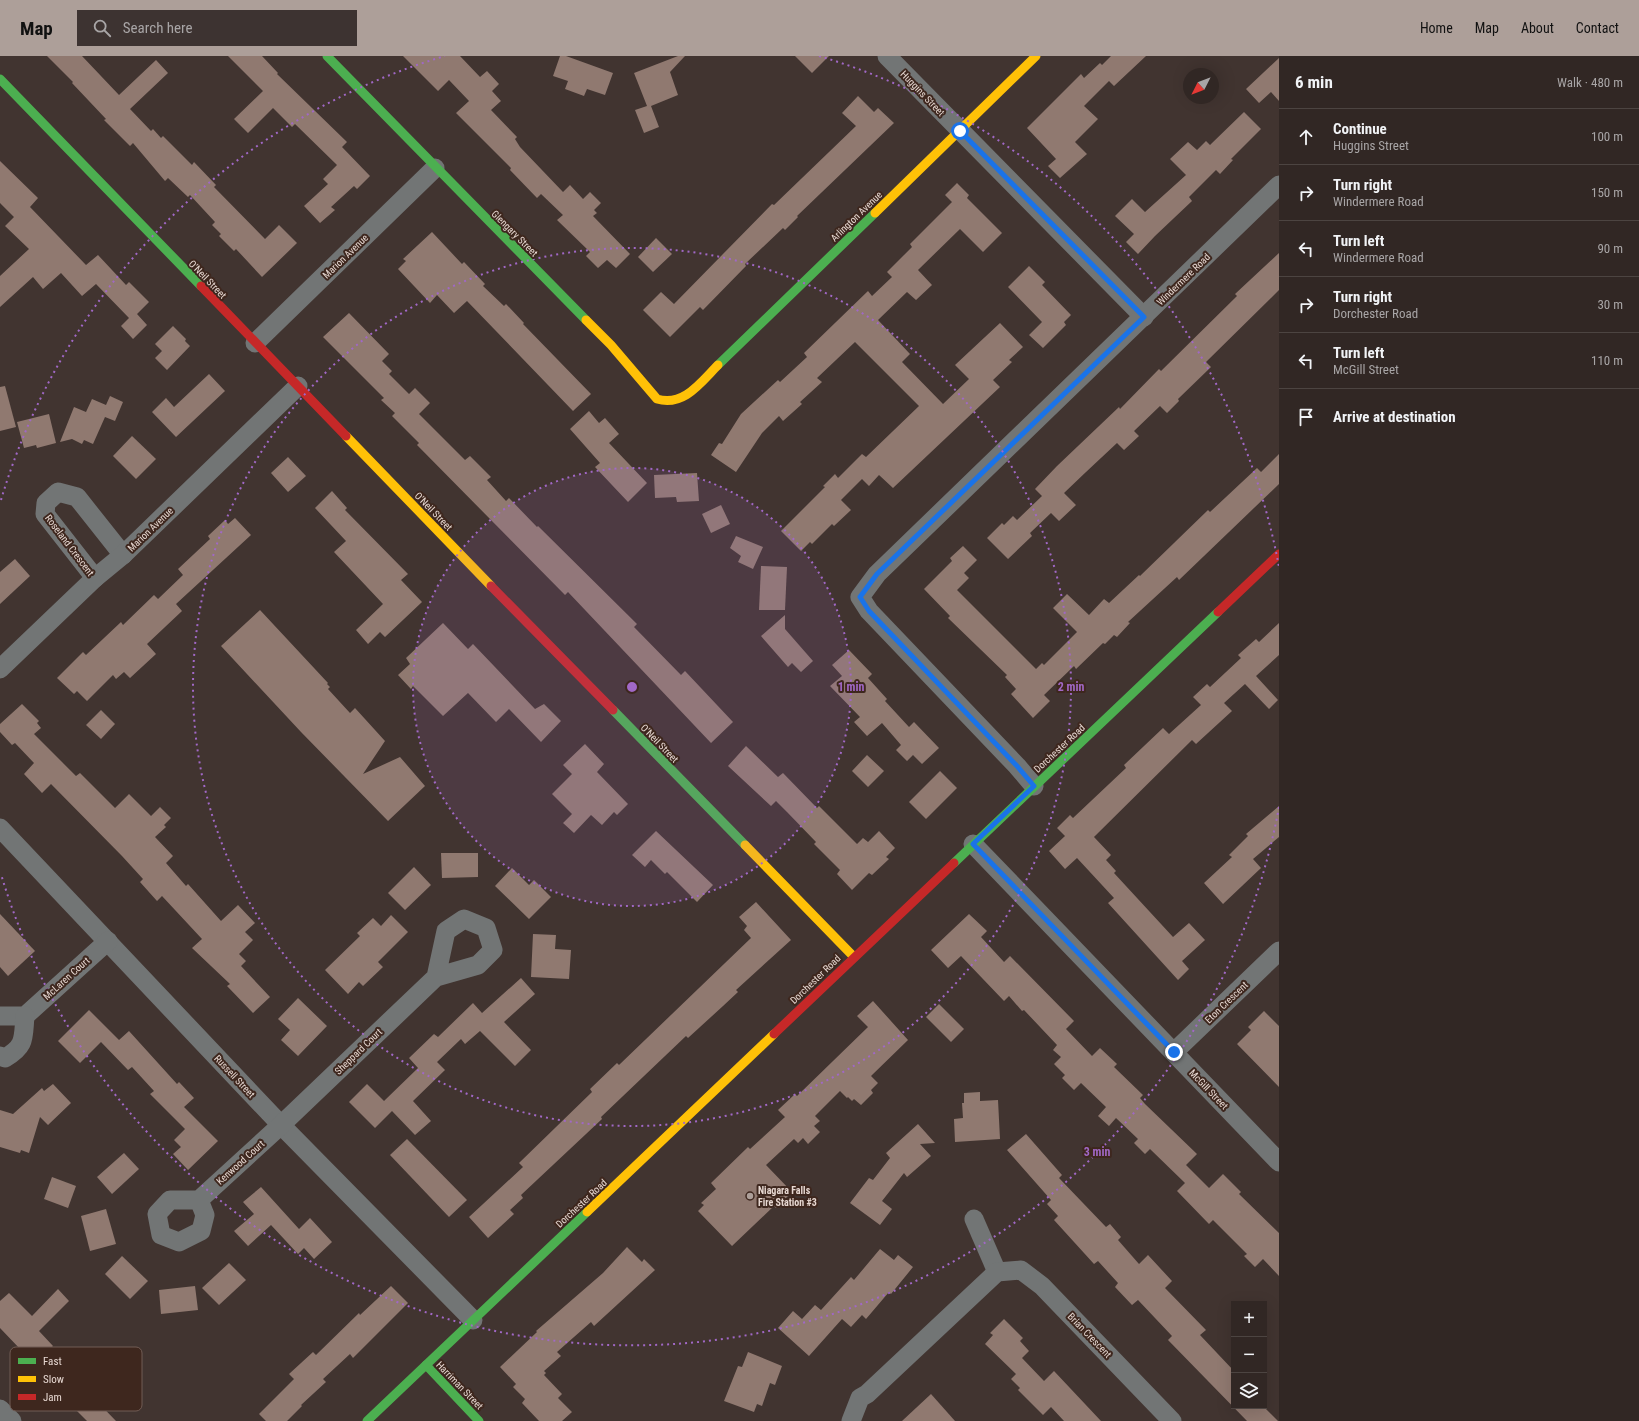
<!DOCTYPE html>
<meta charset="utf-8">
<style>
:root{--surface:#312724;--page:#3d3331;--text:#f1f3f6;--muted:#a8a5a6;--line:#4c4441;--accent:#ad9f99}
body{margin:0;font-family:"Roboto Condensed",sans-serif;background:var(--page);color:var(--text)}
.controls{position:absolute;right:12px;bottom:12px;display:grid;overflow:hidden;border-radius:0px;box-shadow:0 4px 16px #0002}
.controls button{width:36px;height:36px;display:grid;place-items:center;padding:0;border:0;border-bottom:1px solid var(--line);background:var(--surface);color:var(--text);font:20px sans-serif}
.compass{position:absolute;left:1183px;top:12px;width:36px;height:36px;border-radius:50%;background:var(--surface);box-shadow:0 4px 16px #0002;rotate:228deg}
.stop{position:absolute;width:12px;height:12px;margin:-9px;border:3px solid #1a73e8;border-radius:50%;background:#fff}
.stop.end{background:#1a73e8;border-color:#fff;box-shadow:0 1px 4px #0008}
.list{margin:0;padding:0;list-style:none}
h2{display:flex;justify-content:space-between;align-items:center;height:52px;margin:0;padding:0 16px;font-size:17px}
h2 small{font-size:13px;font-weight:400;color:var(--muted)}
.list li{display:grid;grid-template-columns:26px 1fr auto;gap:12px;align-items:center;box-sizing:border-box;height:56px;padding:0 16px;border-top:1px solid var(--line)}
.list b{display:block;font-size:15px;white-space:nowrap}
.list p{margin:0;font-size:13px;white-space:nowrap;color:var(--muted)}
.list em{font-size:13px;font-style:normal;color:var(--muted)}
.icon{flex:none;width:22px;height:22px;fill:none;stroke:currentColor;stroke-width:2;stroke-linecap:round;stroke-linejoin:round}
.map{position:relative;flex:none;width:1279px;height:1365px;overflow:hidden}
header{display:flex;align-items:center;gap:24px;box-sizing:border-box;height:56px;padding:0 20px;background:var(--accent);color:#111}
header strong{font-size:19px}
nav{display:flex;gap:22px;margin-inline-start:auto;font-size:14px}
.search{width:280px;height:36px;background:var(--page);display:flex;align-items:center;gap:10px;box-sizing:border-box;padding:0 14px;border-radius:0px;color:var(--muted);font-size:15px}
main{display:flex}
aside{flex:1;background:var(--surface)}
.map>svg:first-child{display:block}
.building{fill:#907970}
.lines{fill:none;stroke-linecap:round;stroke-linejoin:round}
.street{stroke:#727575;stroke-width:19}
.fast{stroke:#4caf50;stroke-width:9}
.slow{stroke:#ffc107;stroke-width:9}
.jam{stroke:#c62828;stroke-width:9}
.route{stroke:#1a73e8;stroke-width:5}
.ring{fill:none;stroke:#a168c6;stroke-width:2;stroke-dasharray:2 4}
.poi-dot{fill:#ad9f99;stroke:#3e271e;stroke-width:1.5}
.labels{text-anchor:middle;stroke-width:4;stroke-linejoin:round;paint-order:stroke}
.street-label{font-size:10px;fill:#e7d8d2;stroke:#3e271e}
.poi-label{font-size:10px;font-weight:bold;fill:#e7d8d2;stroke:#3e271e;text-anchor:start}
.key{fill:#3e271e;stroke:#715c54;stroke-width:1}
.key-label{font-size:11px;fill:#e7d8d2}
.centre{fill:#a168c6;stroke:#3e271e;stroke-width:2}
.ring-label{font-size:12px;text-anchor:middle;font-weight:bold;fill:#a168c6;stroke:#3e271e;stroke-width:4;stroke-linejoin:round;paint-order:stroke}
</style>
<header>
<strong>Map</strong>
<div class="search"><svg class="icon" aria-label="search" viewBox="0 0 24 24"><circle cx="10" cy="10" r="6"/><path d="M15 15l6 6"/></svg>Search here</div>
<nav><a>Home</a><a>Map</a><a>About</a><a>Contact</a></nav>
</header>
<main>
<div class="map">
<svg width="1279" height="1365" viewBox="0 0 1279 1365">
<rect width="100%" height="100%" fill="#413430"/>
<g class="building">
<polygon points="47,0 82,0 119,39 156,4 168,17 130,53 151,75 153,73 161,82 163,80 192,109 194,106 216,129 214,131 265,183 279,169 297,187 262,221 236,193 234,195 219,180 221,178 212,169 215,166 190,139 188,141 168,122 165,125 133,87 130,90 104,64 106,63 72,27 73,26"/>
<polygon points="228,0 262,0 278,17 277,18 347,86 342,91 370,120 357,133 354,130 331,151 335,154 320,167 304,150 328,128 323,123 337,109 295,68 292,71 273,52 248,77 234,63 263,35"/>
<polygon points="403,0 460,0 480,21 487,15 499,28 492,35 501,45 491,54 517,81 515,83 520,91 563,136 570,129 583,143 590,136 601,147 594,154 597,157 593,160 630,198 616,212 607,204 598,212 586,200 590,196 557,164 563,159 541,138 537,142 510,114 511,112 456,57 469,45 449,24 438,35"/>
<polygon points="560,0 566,0 613,17 605,39 587,33 584,40 565,33 568,25 553,20"/>
<polygon points="678,0 685,0 670,16 678,39 651,50 659,71 644,77 635,54 647,50 634,17"/>
<polygon points="795,0 829,0 812,17"/>
<polygon points="1111,0 1146,0 1114,30 1109,25 1084,50 1098,63 1075,86 1087,98 1060,122 1048,110 1056,103 1027,72 1081,18 1084,22 1100,7 1102,9"/>
<polygon points="1279,2 1279,45 1271,36 1259,47 1246,33"/>
<polygon points="858,40 874,56 878,52 894,67 797,160 798,161 785,174 783,172 745,208 746,210 703,254 700,251 670,281 643,254 661,236 674,248 772,148 774,149 856,70 842,57"/>
<polygon points="1244,56 1261,73 1231,103 1233,104 1220,118 1216,114 1189,141 1192,145 1155,180 1138,198 1126,186 1134,178 1115,160 1132,143 1145,156 1186,119 1170,103 1188,86 1197,94 1206,85 1210,89"/>
<polygon points="0,105 38,142 30,151 86,209 98,199 126,229 129,226 149,246 137,258 147,269 133,283 121,270 129,262 96,228 82,240 61,217 43,233 33,221 0,251 0,220 29,193 5,170 14,161 0,147"/>
<polygon points="957,127 969,139 967,142 1002,177 983,196 960,173 918,214 932,229 916,244 907,236 878,264 910,298 902,306 943,348 969,323 955,309 1000,267 1023,291 1009,304 1012,306 993,324 1000,331 893,432 879,419 869,430 862,423 841,444 851,454 834,470 832,468 812,488 810,486 801,495 781,475 825,431 823,430 835,418 838,422 862,398 866,401 919,350 855,286 817,322 822,326 800,346 802,348 783,365 779,360 762,377 736,416 711,399 719,387 722,388 741,358 778,324 780,326 807,301 804,297 868,235 872,240 892,221 887,216 912,191 910,188 952,146 945,139"/>
<polygon points="432,176 462,208 464,206 485,228 483,230 504,250 506,248 524,267 523,268 591,338 573,355 467,245 454,257 437,239 430,247 398,213 406,205 403,203"/>
<polygon points="656,182 672,198 653,216 638,201"/>
<polygon points="1279,197 1279,234 1206,306 1211,311 1178,343 1179,345 1167,357 1160,350 1134,375 1139,380 1124,394 1117,387 1086,416 1064,437 1076,449 1059,465 1051,457 1030,477 1032,480 1008,503 987,482 1002,467 1004,469 1013,460 1017,464 1042,440 1035,433 1057,410 1119,351 1120,353 1159,313 1161,315 1237,240 1235,238"/>
<polygon points="1029,210 1045,226 1042,229 1071,259 1064,266 1066,269 1043,292 1029,279 1042,266 1008,231"/>
<polygon points="349,257 389,298 382,305 392,315 389,318 409,338 415,332 430,347 419,358 465,404 470,400 491,421 487,424 506,445 509,442 537,471 538,470 637,568 634,571 681,619 685,615 733,666 711,687 568,536 565,539 417,389 419,387 392,360 395,357 381,344 384,342 323,281"/>
<polygon points="173,270 186,283 185,285 190,290 167,314 155,302 162,295 155,288"/>
<polygon points="209,318 225,335 176,381 152,356 166,342 174,351"/>
<polygon points="5,330 16,371 0,375 0,331"/>
<polygon points="110,340 123,346 115,365 105,361 93,388 84,384 82,388 72,383 60,386 74,351 86,356 92,343 106,349"/>
<polygon points="589,355 599,367 605,362 619,378 609,387 647,427 628,446 595,411 600,407 570,373"/>
<polygon points="49,358 56,387 37,392 36,389 24,392 17,366"/>
<polygon points="132,380 156,403 136,423 113,400"/>
<polygon points="1279,398 1279,428 1179,524 1177,521 1128,566 1130,567 1117,581 1114,579 1105,588 1103,587 1076,613 1074,610 1044,639 1050,645 1033,662 1011,638 1016,633 1005,621 1007,619 948,562 950,560 924,533 952,505 950,502 963,490 977,504 964,517 969,522 957,534 1036,613 1042,607 1044,609 1077,576 1053,552 1067,538 1089,559 1104,543 1109,547 1139,519 1140,520 1208,454 1210,456 1257,412 1261,416"/>
<polygon points="288,401 306,420 288,436 271,417"/>
<polygon points="697,417 699,445 677,446 676,441 655,442 654,419"/>
<polygon points="332,435 347,452 345,454 408,518 401,524 422,546 385,581 380,576 368,588 356,574 383,548 334,496 346,485 315,452"/>
<polygon points="721,449 730,468 711,477 702,458"/>
<polygon points="235,462 251,479 176,548 182,555 147,588 156,598 130,622 124,616 116,623 113,619 87,645 77,635 74,638 57,622 83,596 86,599 121,566 123,569 154,539 158,543 183,519 178,513 210,483 208,480 225,464 228,468"/>
<polygon points="736,480 763,491 753,513 738,506 741,500 730,492"/>
<polygon points="15,503 30,520 0,548 0,516"/>
<polygon points="761,510 787,511 785,554 759,554"/>
<polygon points="260,554 328,627 327,628 330,631 328,633 350,657 355,652 385,685 363,718 400,701 425,730 388,765 301,676 221,590"/>
<polygon points="785,559 785,573 813,605 801,616 792,607 788,611 761,580"/>
<polygon points="443,567 468,593 473,588 535,653 544,648 561,665 541,686 509,653 496,666 468,637 443,660 413,630 411,633 398,619 410,608 406,602"/>
<polygon points="1279,567 1279,599 1256,620 1278,644 1269,653 1245,628 1224,647 1232,655 1196,688 1192,684 1094,781 1111,799 1106,804 1116,815 1114,817 1173,881 1189,867 1205,884 1182,905 1189,913 1178,924 1108,847 1114,842 1077,802 1065,813 1049,795 1065,780 1057,772 1070,759 1073,762 1126,712 1124,709 1163,672 1169,678 1201,649 1193,641 1207,628 1210,631 1241,602 1238,599 1256,583 1259,586"/>
<polygon points="849,594 872,618 868,622 887,643 885,645 909,671 914,666 939,692 922,708 913,699 907,705 896,694 901,689 882,667 867,680 854,666 860,661 830,630 842,620 832,609"/>
<polygon points="22,648 39,665 37,667 41,672 34,678 76,720 80,717 115,752 129,738 151,760 160,751 171,762 164,769 166,771 155,781 173,800 166,807 186,830 188,828 221,865 238,849 255,867 245,876 253,884 239,898 246,905 241,910 270,941 253,957 227,930 230,928 192,892 202,883 162,840 157,845 140,826 143,823 122,800 51,728 42,737 24,718 34,707 15,687 12,689 0,676 0,668"/>
<polygon points="101,654 115,668 101,683 86,669"/>
<polygon points="585,688 604,708 597,716 628,748 617,759 614,756 602,769 591,759 574,777 563,767 572,758 552,738 572,718 563,709"/>
<polygon points="746,690 778,721 783,717 817,752 819,750 857,788 863,782 868,786 879,775 895,792 886,801 889,803 872,819 869,817 852,834 837,818 840,814 814,788 816,786 787,756 776,745 771,750 728,710"/>
<polygon points="867,699 884,715 868,731 852,715"/>
<polygon points="940,715 957,732 926,763 909,746"/>
<polygon points="1279,750 1279,781 1253,803 1261,812 1223,848 1204,827 1232,801 1229,799 1248,780 1246,778"/>
<polygon points="656,775 713,829 697,846 667,816 665,818 651,804 645,811 632,799"/>
<polygon points="441,797 478,797 478,821 442,822"/>
<polygon points="414,811 431,829 405,854 388,837"/>
<polygon points="512,812 529,829 534,824 551,841 529,863 495,830"/>
<polygon points="756,846 791,884 736,934 738,936 723,950 688,982 686,980 601,1061 602,1063 521,1139 523,1142 510,1154 514,1158 488,1182 469,1161 523,1111 519,1107 592,1036 590,1033 617,1007 619,1009 751,882 744,874 747,870 739,861"/>
<polygon points="0,858 35,895 8,920 0,911"/>
<polygon points="969,858 987,875 981,881 1004,906 1010,900 1074,965 1066,973 1092,1000 1100,992 1117,1008 1114,1011 1143,1039 1140,1042 1145,1048 1197,1098 1186,1109 1209,1132 1223,1118 1241,1136 1239,1138 1279,1177 1279,1220 1263,1203 1255,1211 1244,1200 1247,1198 1213,1164 1209,1168 1177,1135 1185,1127 1150,1093 1145,1098 1134,1087 1138,1083 1116,1062 1109,1070 1098,1060 1106,1051 1081,1027 1074,1034 1062,1022 1065,1019 1054,1008 1061,1001 1053,994 1057,989 1024,954 1022,955 1009,940 1004,945 961,900 948,912 931,894"/>
<polygon points="391,859 408,876 378,906 383,911 363,930 359,926 348,938 325,914 360,880 357,877 373,862 381,870"/>
<polygon points="533,878 556,879 555,893 571,894 569,923 531,921"/>
<polygon points="521,922 535,938 504,966 531,994 515,1010 480,975 465,988 461,983 437,1006 445,1014 413,1045 431,1065 415,1079 392,1055 375,1072 349,1046 367,1028 384,1045 418,1012 409,1002 434,978 438,981 473,947 482,957"/>
<polygon points="298,942 327,970 298,1000 281,984 290,974 278,963"/>
<polygon points="873,945 908,984 871,1020 878,1027 871,1034 873,1037 861,1049 854,1043 852,1045 848,1041 847,1042 840,1035 815,1060 820,1065 814,1070 820,1076 808,1088 803,1082 798,1087 794,1083 766,1109 792,1136 776,1152 774,1150 732,1190 698,1155 704,1149 701,1147 716,1133 711,1127 748,1091 750,1093 785,1061 778,1054 795,1038 797,1040 868,971 857,960"/>
<polygon points="939,948 964,973 951,986 926,961"/>
<polygon points="89,954 119,984 129,975 177,1028 179,1026 194,1042 184,1051 218,1085 188,1114 173,1098 181,1091 174,1084 185,1073 150,1038 154,1035 132,1011 128,1014 101,986 80,1007 58,985"/>
<polygon points="1264,955 1279,970 1279,1031 1237,988 1251,974 1248,971"/>
<polygon points="53,1028 71,1047 48,1069 40,1061 29,1097 21,1094 20,1097 0,1091 0,1054 13,1058 42,1032 44,1035"/>
<polygon points="980,1036 980,1045 998,1044 1000,1083 955,1086 954,1063 963,1062 962,1047 964,1047 964,1037"/>
<polygon points="918,1068 935,1087 920,1088 931,1100 907,1121 904,1117 882,1145 892,1153 880,1169 850,1147 869,1122 873,1124 890,1102 886,1097"/>
<polygon points="1026,1078 1062,1119 1059,1122 1106,1171 1110,1168 1121,1181 1118,1184 1139,1208 1148,1199 1172,1225 1165,1232 1206,1274 1200,1279 1234,1315 1234,1350 1263,1350 1278,1365 1247,1365 1168,1284 1172,1280 1138,1244 1132,1249 1115,1231 1118,1227 1098,1205 1094,1208 1054,1164 1058,1160 1047,1148 1051,1144 1007,1094"/>
<polygon points="407,1083 467,1144 449,1161 390,1099"/>
<polygon points="124,1097 139,1113 112,1138 97,1121"/>
<polygon points="52,1121 76,1130 68,1152 44,1143"/>
<polygon points="261,1131 299,1173 310,1162 332,1186 314,1203 304,1192 298,1198 271,1169 248,1190 234,1175 254,1158 243,1146"/>
<polygon points="106,1153 116,1188 90,1195 81,1160"/>
<polygon points="627,1191 642,1206 644,1203 655,1214 594,1270 591,1266 557,1296 561,1300 544,1315 546,1317 544,1319 562,1338 558,1342 572,1356 562,1365 539,1365 522,1347 525,1343 513,1331 516,1328 500,1311 537,1276 536,1275 603,1217"/>
<polygon points="880,1193 894,1204 898,1199 913,1211 891,1238 889,1236 866,1263 862,1259 851,1271 842,1263 809,1300 778,1272 793,1255 802,1263 815,1249 821,1254 851,1221 854,1224"/>
<polygon points="122,1200 148,1225 130,1243 105,1218"/>
<polygon points="229,1207 246,1224 219,1249 202,1232"/>
<polygon points="195,1230 198,1254 161,1258 159,1234"/>
<polygon points="391,1230 408,1247 353,1302 350,1298 323,1323 326,1326 301,1349 302,1350 287,1365 266,1365 259,1358 294,1323 289,1318 313,1296 316,1299 359,1257 360,1259"/>
<polygon points="58,1233 69,1245 39,1275 53,1290 48,1295 116,1365 87,1365 32,1310 19,1296 21,1294 0,1272 0,1245 9,1237 32,1260"/>
<polygon points="1004,1263 1023,1282 1020,1285 1029,1295 1022,1302 1044,1325 1054,1315 1101,1365 1064,1365 1051,1351 1043,1359 1018,1334 1020,1332 1011,1323 1016,1318 985,1288 993,1279 990,1277"/>
<polygon points="748,1296 782,1310 775,1329 770,1327 762,1350 757,1348 754,1356 724,1345 738,1310 742,1311"/>
<polygon points="931,1338 955,1365 902,1365"/>
</g>
<g class="lines">
<g class="street">
<polyline points="887,0 1144,261"/>
<polyline points="255,287 435,112"/>
<polyline points="95,522 45,458 46,447 58,436 77,441 123,499"/>
<polyline points="0,613 95,522 123,499 298,330"/>
<polyline points="1034,730 1017,710 869,555 860,541 877,518 1279,129"/>
<polyline points="0,772 281,1069 473,1264"/>
<polyline points="973,788 1279,1106"/>
<polyline points="0,960 25,960 108,885"/>
<polyline points="1174,996 1279,895"/>
<path d="M0,1000L5,1002C26,990 23,982 25,960"/>
<polyline points="199,1144 205,1159 201,1175 179,1186 161,1179 157,1158 170,1144 199,1144 281,1069 436,921 478,909 493,894 486,872 464,863 446,875 436,921"/>
<polyline points="974,1163 997,1216"/>
<polyline points="0,1353 12,1365"/>
<polyline points="851,1365 860,1342 867,1338 997,1216 1021,1214 1042,1230 1172,1365"/>
</g>
<g class="fast">
<polyline points="327,0 586,264"/>
<polyline points="0,23 201,230"/>
<polyline points="718,309 875,157"/>
<polyline points="613,654 745,789"/>
<polyline points="954,807 1218,556"/>
<polyline points="426,1309 479,1365"/>
<polyline points="367,1365 587,1156"/>
</g>
<g class="slow">
<polyline points="875,157 1036,0"/>
<path d="M586,264L611,289L657,343C684,351 701,326 718,309"/>
<polyline points="346,380 491,530"/>
<polyline points="745,789 854,901"/>
<polyline points="587,1156 774,978"/>
</g>
<g class="jam">
<polyline points="201,230 346,380"/>
<polyline points="491,530 613,654"/>
<polyline points="1218,556 1279,498"/>
<polyline points="774,978 954,807"/>
</g>
</g>
<g class="lines">
<polyline class="route" points="960,75 1144,261 877,518 860,541 869,555 1017,710 1034,730 973,788 1174,996"/>
</g>
<circle cx="632" cy="631" r="219" fill="#a168c6" fill-opacity=".12"/>
<g class="ring">
<circle cx="632" cy="631" r="219"/>
<circle cx="632" cy="631" r="439"/>
<path d="M1279 751A658 658 0 0 1 1 818M1 444A658 658 0 0 1 445 0M819 0A658 658 0 0 1 1279 511"/>
</g>
<circle class="poi-dot" cx="750" cy="1140" r="4"/>
<g class="labels">
<g class="street-label">
<text transform="translate(923 37) rotate(46)" y="4">Huggins Street</text>
<text transform="translate(856 160) rotate(-44)" y="4">Arlington Avenue</text>
<text transform="translate(515 177) rotate(45)" y="4">Glengary Street</text>
<text transform="translate(345 200) rotate(-44)" y="4">Marion Avenue</text>
<text transform="translate(208 223) rotate(46)" y="4">O'Neil Street</text>
<text transform="translate(1183 223) rotate(-44)" y="4">Windermere Road</text>
<text transform="translate(434 455) rotate(46)" y="4">O'Neil Street</text>
<text transform="translate(150 473) rotate(-44)" y="4">Marion Avenue</text>
<text transform="translate(70 489) rotate(53)" y="4">Roseland Crescent</text>
<text transform="translate(660 687) rotate(46)" y="4">O'Neil Street</text>
<text transform="translate(1059 692) rotate(-43)" y="4">Dorchester Road</text>
<text transform="translate(66 922) rotate(-42)" y="4">McLaren Court</text>
<text transform="translate(815 923) rotate(-44)" y="4">Dorchester Road</text>
<text transform="translate(1226 946) rotate(-44)" y="4">Eton Crescent</text>
<text transform="translate(358 995) rotate(-44)" y="4">Sheppard Court</text>
<text transform="translate(235 1020) rotate(47)" y="4">Russell Street</text>
<text transform="translate(1209 1033) rotate(46)" y="4">McGill Street</text>
<text transform="translate(240 1106) rotate(-42)" y="4">Kenwood Court</text>
<text transform="translate(581 1147) rotate(-43)" y="4">Dorchester Road</text>
<text transform="translate(1090 1279) rotate(46)" y="4">Brian Crescent</text>
<text transform="translate(460 1329) rotate(46)" y="4">Harriman Street</text>
</g>
<g class="poi-label">
<text x="758" y="1138">Niagara Falls<tspan x="758" dy="12">Fire Station #3</tspan></text>
</g>
</g>
<rect x="10" y="1291" width="132" height="64" rx="6" class="key"/>
<rect x="18" y="1302" width="18" height="6" fill="#4caf50"/>
<rect x="18" y="1320" width="18" height="6" fill="#ffc107"/>
<rect x="18" y="1338" width="18" height="6" fill="#c62828"/>
<g class="key-label">
<text x="43" y="1309">Fast</text>
<text x="43" y="1327">Slow</text>
<text x="43" y="1345">Jam</text>
</g>
<circle cx="632" cy="631" r="6" class="centre"/>
<g class="ring-label">
<text x="851" y="635">1 min</text>
<text x="1071" y="635">2 min</text>
<text x="1097" y="1100">3 min</text>
</g>
</svg>
<div class="controls">
<button>+</button>
<button>−</button>
<button><svg class="icon" aria-label="layers" viewBox="0 0 24 24"><path d="M12 4l9 5-9 5-9-5zM3 14l9 5 9-5"/></svg></button>
</div>
<svg class="compass" viewBox="-18 -18 36 36"><path d="M0-13l5 13h-10z" fill="#e53935"/><path d="M0 13l5-13h-10z" fill="#a8a5a6"/></svg>
<div class="stop" style="left:960px;top:75px"></div>
<div class="stop end" style="left:1174px;top:996px"></div>
</div>
<aside>
<h2>6 min<small>Walk · 480 m</small></h2>
<ul class="list">
<li><svg class="icon" aria-label="ahead" viewBox="0 0 24 24"><path d="M12 20V5M6 11l6-6 6 6"/></svg><div><b>Continue</b><p>Huggins Street</p></div><em>100 m</em></li>
<li><svg class="icon" aria-label="right" viewBox="0 0 24 24"><path d="M7 20v-9h11M14 6l5 5-5 5"/></svg><div><b>Turn right</b><p>Windermere Road</p></div><em>150 m</em></li>
<li><svg class="icon" aria-label="left" viewBox="0 0 24 24"><path d="M17 20v-9H6M10 6l-5 5 5 5"/></svg><div><b>Turn left</b><p>Windermere Road</p></div><em>90 m</em></li>
<li><svg class="icon" aria-label="right" viewBox="0 0 24 24"><path d="M7 20v-9h11M14 6l5 5-5 5"/></svg><div><b>Turn right</b><p>Dorchester Road</p></div><em>30 m</em></li>
<li><svg class="icon" aria-label="left" viewBox="0 0 24 24"><path d="M17 20v-9H6M10 6l-5 5 5 5"/></svg><div><b>Turn left</b><p>McGill Street</p></div><em>110 m</em></li>
<li><svg class="icon" aria-label="arrive" viewBox="0 0 24 24"><path d="M6 21V4h12l-3 4 3 4H6"/></svg><div><b>Arrive at destination</b></div></li>
</ul>
</aside>
</main>
